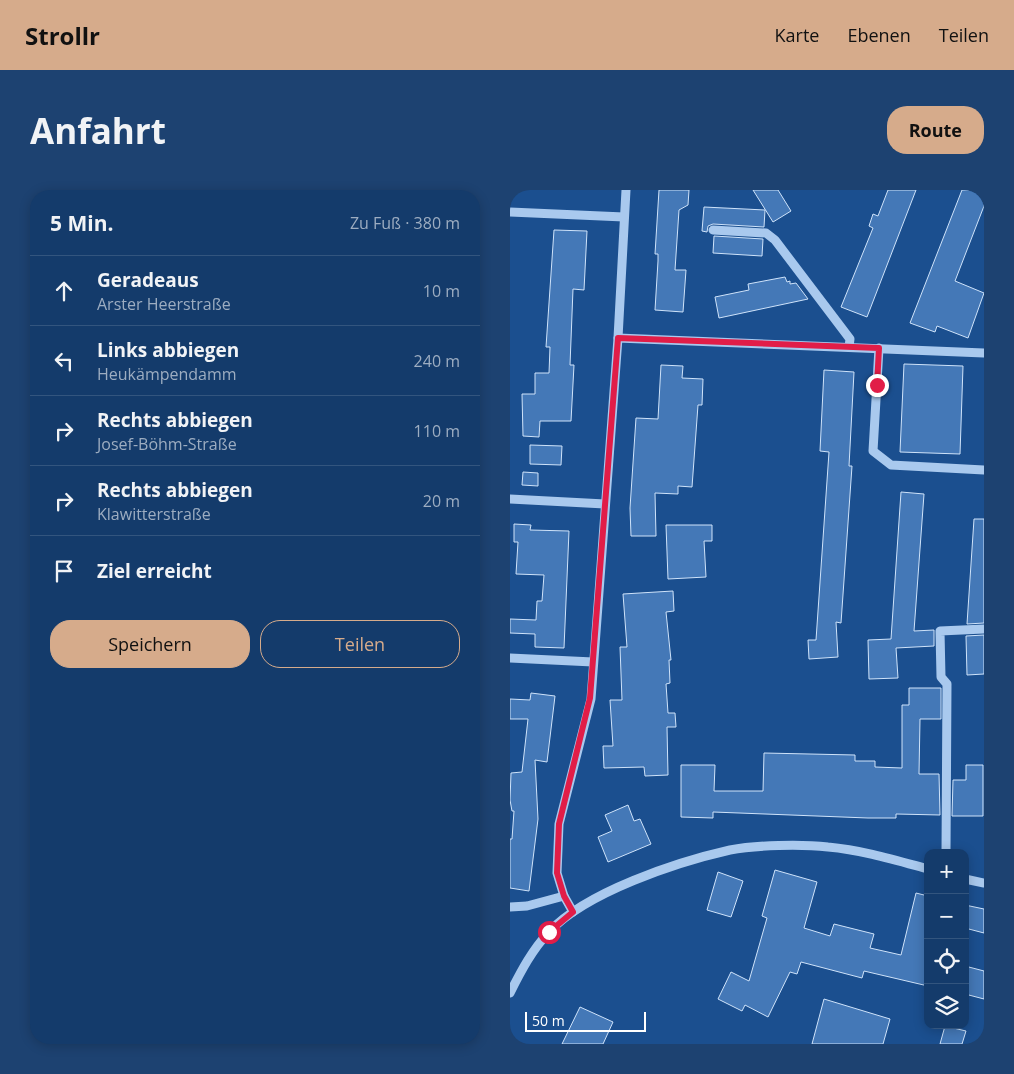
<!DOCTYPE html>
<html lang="de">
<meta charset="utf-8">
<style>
:root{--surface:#143b6b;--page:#1d4271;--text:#f1f3f6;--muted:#9dadc1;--line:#33557e;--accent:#d6ab8b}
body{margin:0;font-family:"Open Sans",sans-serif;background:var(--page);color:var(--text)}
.controls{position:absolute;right:15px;bottom:15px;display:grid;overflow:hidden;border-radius:10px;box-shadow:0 2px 12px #0003}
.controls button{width:45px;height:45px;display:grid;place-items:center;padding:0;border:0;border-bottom:1px solid var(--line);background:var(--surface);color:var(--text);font:25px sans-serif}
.scale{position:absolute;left:15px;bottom:12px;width:121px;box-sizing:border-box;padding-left:5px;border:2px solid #fff;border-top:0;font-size:14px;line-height:18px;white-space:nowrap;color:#fff;-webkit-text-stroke:4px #1b4f8f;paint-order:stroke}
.stop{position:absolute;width:15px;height:15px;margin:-11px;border:4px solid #e11d48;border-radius:50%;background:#fff}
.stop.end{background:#e11d48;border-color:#fff;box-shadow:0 1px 5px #0008}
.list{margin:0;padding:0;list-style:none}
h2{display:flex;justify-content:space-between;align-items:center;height:65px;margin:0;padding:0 20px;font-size:21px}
h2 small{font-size:16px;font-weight:400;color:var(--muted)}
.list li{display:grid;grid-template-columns:32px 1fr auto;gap:15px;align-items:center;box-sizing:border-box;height:70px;padding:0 20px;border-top:1px solid var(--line)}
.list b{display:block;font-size:19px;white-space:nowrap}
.list p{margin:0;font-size:16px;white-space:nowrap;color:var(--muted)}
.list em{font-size:16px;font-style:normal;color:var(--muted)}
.actions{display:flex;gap:10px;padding:15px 20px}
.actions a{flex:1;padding:11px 0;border:1px solid var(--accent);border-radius:20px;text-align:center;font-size:18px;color:var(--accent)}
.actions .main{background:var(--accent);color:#111}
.icon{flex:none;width:28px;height:28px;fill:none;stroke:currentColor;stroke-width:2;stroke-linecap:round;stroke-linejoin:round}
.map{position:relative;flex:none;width:474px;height:854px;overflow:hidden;border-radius:20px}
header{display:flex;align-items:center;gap:30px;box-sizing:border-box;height:70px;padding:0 25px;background:var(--accent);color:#111}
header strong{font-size:24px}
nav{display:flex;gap:28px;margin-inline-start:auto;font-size:18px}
.intro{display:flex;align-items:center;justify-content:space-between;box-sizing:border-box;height:120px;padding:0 30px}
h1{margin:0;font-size:35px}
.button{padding:12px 22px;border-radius:20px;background:var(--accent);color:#111;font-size:18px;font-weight:700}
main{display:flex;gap:30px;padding:0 30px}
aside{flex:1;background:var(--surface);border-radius:20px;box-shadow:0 2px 12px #0003}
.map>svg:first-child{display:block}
.building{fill:#4478b7;stroke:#cfe3fa}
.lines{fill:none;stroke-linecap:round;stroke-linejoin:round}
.minor{stroke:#a9c9ee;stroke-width:9}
.route{stroke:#e11d48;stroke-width:6}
</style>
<header>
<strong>Strollr</strong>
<nav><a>Karte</a><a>Ebenen</a><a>Teilen</a></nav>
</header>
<div class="intro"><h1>Anfahrt</h1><a class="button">Route</a></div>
<main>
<aside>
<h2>5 Min.<small>Zu Fuß · 380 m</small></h2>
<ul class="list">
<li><svg class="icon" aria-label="ahead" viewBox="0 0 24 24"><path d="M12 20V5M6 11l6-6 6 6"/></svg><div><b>Geradeaus</b><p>Arster Heerstraße</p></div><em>10 m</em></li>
<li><svg class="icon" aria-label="left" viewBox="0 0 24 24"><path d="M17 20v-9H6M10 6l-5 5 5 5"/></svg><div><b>Links abbiegen</b><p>Heukämpendamm</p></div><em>240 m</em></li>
<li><svg class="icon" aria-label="right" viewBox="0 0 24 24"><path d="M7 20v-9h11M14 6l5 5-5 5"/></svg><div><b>Rechts abbiegen</b><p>Josef-Böhm-Straße</p></div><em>110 m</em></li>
<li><svg class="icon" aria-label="right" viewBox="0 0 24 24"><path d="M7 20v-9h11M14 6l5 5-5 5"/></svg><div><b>Rechts abbiegen</b><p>Klawitterstraße</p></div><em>20 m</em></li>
<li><svg class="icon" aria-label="arrive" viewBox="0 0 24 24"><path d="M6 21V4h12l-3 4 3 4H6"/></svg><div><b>Ziel erreicht</b></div></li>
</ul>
<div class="actions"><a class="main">Speichern</a><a>Teilen</a></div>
</aside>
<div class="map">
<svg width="474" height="854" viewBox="0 0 474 854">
<rect width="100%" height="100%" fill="#1b4f8f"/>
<g class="building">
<polygon points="149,0 179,0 178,15 169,20 165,80 176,80 173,122 145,120 148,71 148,64 145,64"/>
<polygon points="243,0 268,0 281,21 263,32"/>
<polygon points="378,0 406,0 357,127 331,117 363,38 359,36 363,24 368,26"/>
<polygon points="452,0 474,0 474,16 445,91 474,103 458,148 427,136 425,142 400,133"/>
<polygon points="194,17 255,20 254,37 203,34 198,36 197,42 192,41"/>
<polygon points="44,40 77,41 74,100 63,99 60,175 64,175 61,231 30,231 29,247 13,246 12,204 25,204 25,183 39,183 40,157 36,157"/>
<polygon points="204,46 253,49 252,66 203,63"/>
<polygon points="275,87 277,92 280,91 280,94 286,93 298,109 209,128 205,107 239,100 238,94"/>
<polygon points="394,174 453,176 450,264 390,262"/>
<polygon points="151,175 173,176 172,188 193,189 192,215 188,215 182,297 168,296 168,304 145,303 146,346 121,346 120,318 126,228 148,229"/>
<polygon points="314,180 344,182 339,276 342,276 331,433 326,432 328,467 299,469 298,450 306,450 319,262 310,261"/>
<polygon points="20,255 52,256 51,275 20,274"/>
<polygon points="13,282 28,283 28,296 12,295"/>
<polygon points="391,302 414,304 404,441 424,440 424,456 386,458 388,488 359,489 358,450 381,449"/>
<polygon points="464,329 474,329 474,433 457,434"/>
<polygon points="4,334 21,335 20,340 59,341 54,458 25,457 25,444 0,443 0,429 26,430 27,411 32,411 34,385 6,384 8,352 4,352"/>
<polygon points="156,335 202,335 202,351 194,351 196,387 158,389"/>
<polygon points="163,401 164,421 156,422 161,470 159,470 160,493 156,494 158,523 165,523 166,537 157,537 158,585 135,586 134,577 94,578 93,556 103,556 100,510 112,510 110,457 117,457 113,404"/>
<polygon points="474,445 474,484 457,485 456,446"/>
<polygon points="399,498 431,498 431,529 410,529 409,584 429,584 430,625 386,624 386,628 358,628 203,622 203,628 171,627 171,575 205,575 204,601 253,601 254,563 345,565 345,571 365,571 365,577 392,578 392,515 399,515"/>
<polygon points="21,503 45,506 37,572 25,570 28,629 19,701 0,698 0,649 2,649 4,621 2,621 0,610 1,583 12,582 18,529 0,529 0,509 20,510"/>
<polygon points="456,575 473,575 473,626 442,626 443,590 456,590"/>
<polygon points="118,615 124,631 130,629 141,654 98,672 88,647 102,641 95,625"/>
<polygon points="265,680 307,692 294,738 320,746 324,734 364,744 360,758 391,765 406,703 418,706 418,796 354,781 352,788 291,772 287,784 280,782 258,827 235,815 232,821 208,809 221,782 239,791 257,728 252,726"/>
<polygon points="208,682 233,691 221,727 197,720"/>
<polygon points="455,715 474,719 474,743 455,738"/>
<polygon points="455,776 474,781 474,809 455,804"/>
<polygon points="314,809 380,829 373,854 302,854"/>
<polygon points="70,817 103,832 93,854 52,854"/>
<polygon points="435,836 456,841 452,854 430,854"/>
</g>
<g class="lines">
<g class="minor">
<polyline points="0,22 114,27"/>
<polyline points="203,40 256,43 265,50 340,149 339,157"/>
<polyline points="108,148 474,163"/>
<polyline points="369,158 363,261 381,275 474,280"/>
<polyline points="0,309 95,314"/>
<polyline points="0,468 83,472"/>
<polyline points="436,663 437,494 431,487 430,441 474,439"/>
<polyline points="455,689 474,693"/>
<polyline points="0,717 17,716 54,706"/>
<polyline points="63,722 54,706 47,683 49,634 81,509 108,148 116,0"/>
<path d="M0,803C11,781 22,760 39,742C76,702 167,672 220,660C246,655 291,654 318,657C352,660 385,670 418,679"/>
</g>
</g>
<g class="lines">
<polyline class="route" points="39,742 63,722 54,706 47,683 49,634 80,508 108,148 369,158 367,195"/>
</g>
</svg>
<div class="controls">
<button>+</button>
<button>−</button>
<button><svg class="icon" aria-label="locate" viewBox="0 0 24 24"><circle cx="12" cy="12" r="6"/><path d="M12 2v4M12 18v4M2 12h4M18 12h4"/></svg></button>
<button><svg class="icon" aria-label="layers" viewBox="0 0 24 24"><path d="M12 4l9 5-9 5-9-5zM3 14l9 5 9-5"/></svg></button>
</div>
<div class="scale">50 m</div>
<div class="stop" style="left:39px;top:742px"></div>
<div class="stop end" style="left:367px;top:195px"></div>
</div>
</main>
